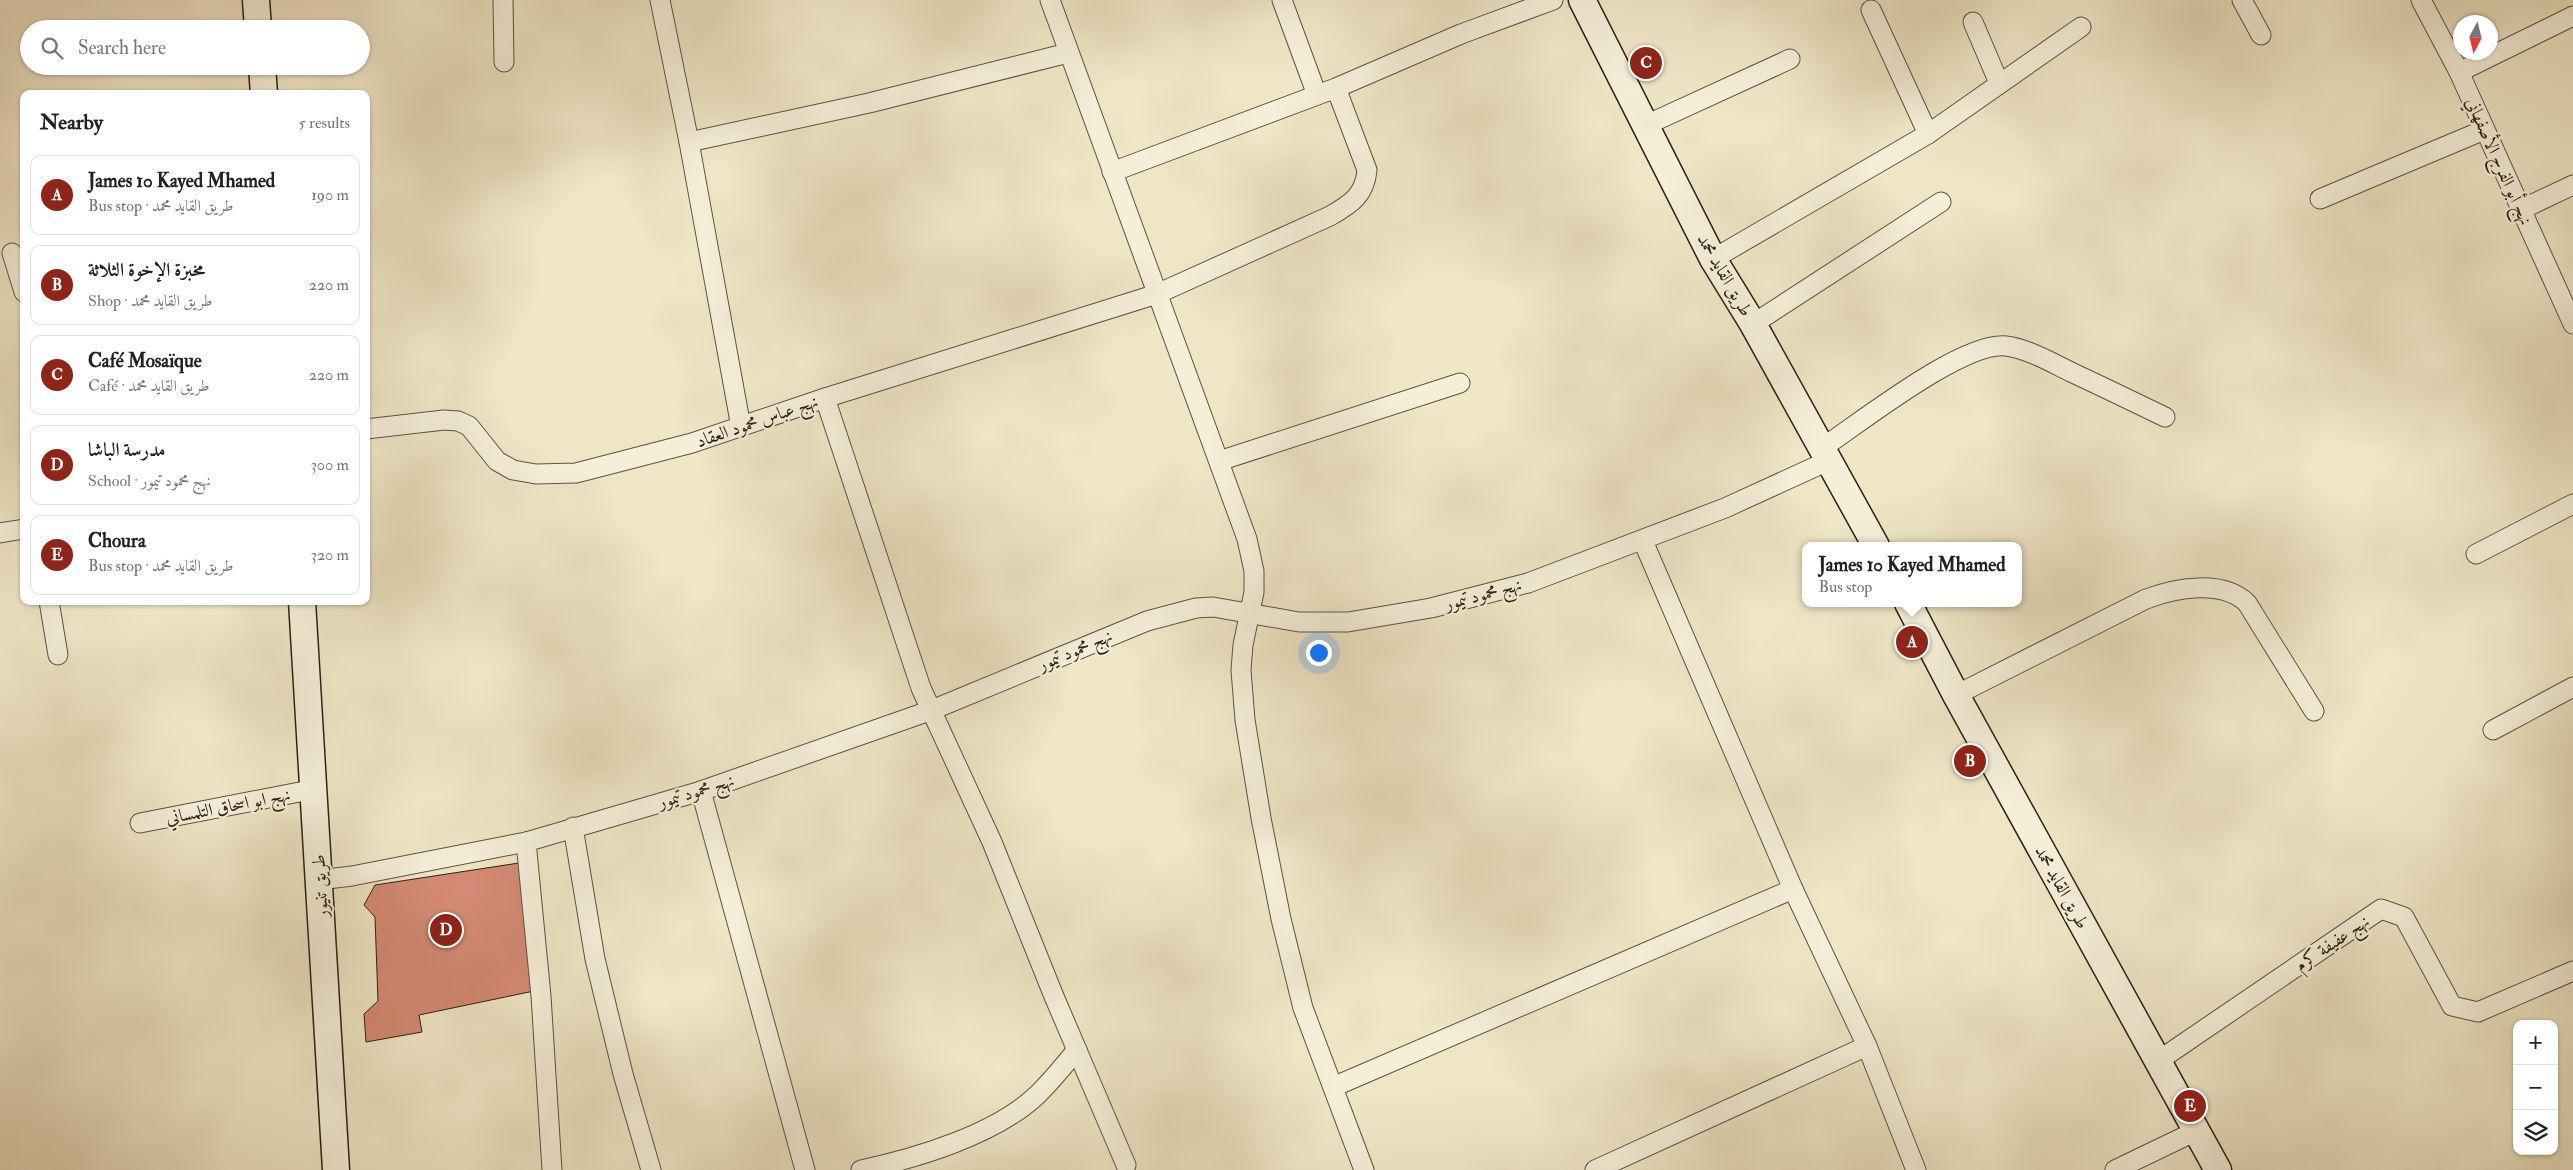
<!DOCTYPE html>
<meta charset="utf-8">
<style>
:root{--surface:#fff;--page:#f2f2f2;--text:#222;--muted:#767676;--line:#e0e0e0;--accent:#8f2418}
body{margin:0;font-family:"IM FELL Double Pica",Amiri,serif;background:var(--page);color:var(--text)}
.controls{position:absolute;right:15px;bottom:15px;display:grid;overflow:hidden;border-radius:10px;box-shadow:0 1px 4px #0004}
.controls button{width:45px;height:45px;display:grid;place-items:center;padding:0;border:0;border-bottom:1px solid var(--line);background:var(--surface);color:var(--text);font:25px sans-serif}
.compass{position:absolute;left:2453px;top:15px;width:45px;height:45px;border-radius:50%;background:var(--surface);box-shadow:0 1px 4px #0004;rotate:187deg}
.you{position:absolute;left:1318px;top:652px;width:18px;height:18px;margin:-12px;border:4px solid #fff;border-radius:50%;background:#1a73e8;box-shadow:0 0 0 8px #1a73e833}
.badge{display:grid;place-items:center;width:32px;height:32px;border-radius:50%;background:var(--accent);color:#fff;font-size:16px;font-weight:700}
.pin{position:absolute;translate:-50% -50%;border:2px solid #fff;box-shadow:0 1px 5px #0006}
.popup{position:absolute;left:1802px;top:542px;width:220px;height:65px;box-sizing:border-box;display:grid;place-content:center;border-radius:10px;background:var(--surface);filter:drop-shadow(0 1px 4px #0005);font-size:16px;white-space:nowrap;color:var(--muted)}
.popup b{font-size:19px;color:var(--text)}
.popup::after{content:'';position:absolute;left:50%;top:100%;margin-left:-10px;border:10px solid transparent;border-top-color:var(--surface)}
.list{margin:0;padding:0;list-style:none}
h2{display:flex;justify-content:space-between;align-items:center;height:65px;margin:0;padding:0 20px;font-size:21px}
h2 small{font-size:16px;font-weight:400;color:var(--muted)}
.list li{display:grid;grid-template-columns:32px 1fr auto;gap:15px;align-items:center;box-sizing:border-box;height:80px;margin:0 10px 10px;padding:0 10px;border:1px solid var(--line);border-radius:10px}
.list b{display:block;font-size:19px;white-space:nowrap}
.list p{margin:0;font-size:16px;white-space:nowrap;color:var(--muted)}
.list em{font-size:16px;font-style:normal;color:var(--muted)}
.icon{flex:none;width:28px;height:28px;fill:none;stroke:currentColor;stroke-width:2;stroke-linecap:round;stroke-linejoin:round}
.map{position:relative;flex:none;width:2573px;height:1170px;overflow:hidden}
.search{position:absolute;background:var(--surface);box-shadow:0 1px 4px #0004;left:20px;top:20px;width:350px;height:55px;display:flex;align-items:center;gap:12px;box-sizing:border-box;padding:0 18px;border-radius:28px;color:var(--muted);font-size:19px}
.panel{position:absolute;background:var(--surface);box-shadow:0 1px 4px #0004;left:20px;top:90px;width:350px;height:515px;border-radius:10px}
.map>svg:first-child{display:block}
.building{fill:#d48a74;stroke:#2b2013}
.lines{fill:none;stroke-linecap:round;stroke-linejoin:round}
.street-casing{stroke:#5c5240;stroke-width:21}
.secondary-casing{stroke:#2b2013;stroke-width:29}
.street{stroke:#f5efda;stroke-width:19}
.secondary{stroke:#f5efda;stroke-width:26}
.labels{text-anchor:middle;stroke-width:4.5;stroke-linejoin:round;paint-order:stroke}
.street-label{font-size:18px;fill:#2b2013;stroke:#f5efda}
</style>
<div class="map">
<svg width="2573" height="1170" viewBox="0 0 2573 1170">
<rect width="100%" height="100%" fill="#efe6c6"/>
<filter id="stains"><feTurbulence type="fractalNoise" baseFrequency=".004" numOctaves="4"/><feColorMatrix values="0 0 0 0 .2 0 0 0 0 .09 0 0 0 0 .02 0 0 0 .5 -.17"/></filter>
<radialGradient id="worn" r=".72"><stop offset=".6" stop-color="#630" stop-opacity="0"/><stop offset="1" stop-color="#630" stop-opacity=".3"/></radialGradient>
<polygon class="building" points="519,863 534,991 419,1015 422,1032 366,1042 364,1014 378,1001 375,917 364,905 375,885"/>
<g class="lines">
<g class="street-casing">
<g id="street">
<polyline points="503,0 504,62"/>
<polyline points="660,0 689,142 741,427"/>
<polyline points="1050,0 1247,539 1254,571 1254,592 1243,645 1241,670 1245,720 1261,818 1281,919 1303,1008 1364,1170"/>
<polyline points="1282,0 1317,95"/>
<polyline points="2242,0 2261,35"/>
<polyline points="2421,0 2459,72 2573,324"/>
<polyline points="1871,10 1928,134"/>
<polyline points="1973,22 1999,83"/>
<polyline points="2459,72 2573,16"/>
<polyline points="1644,126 1790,59"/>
<polyline points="689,142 869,103 1068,53"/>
<polyline points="1112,172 1336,88 1461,34 1553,0"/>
<polyline points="2320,199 2484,130"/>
<polyline points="2520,210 2573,185"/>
<polyline points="12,253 24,292"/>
<polyline points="1713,259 1928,134 2081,27"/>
<polyline points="1753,324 1941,202"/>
<polyline points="825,398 921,688 992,842 1053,994 1126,1165"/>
<path d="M366,429L444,420L458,421L469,426L497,461L513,470L536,474L576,473L692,443L825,398L1157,294L1330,216C1351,204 1365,195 1367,170L1336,88"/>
<path d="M1822,448C1860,423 1963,341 2006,346C2029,349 2052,363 2073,373C2103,387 2134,402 2165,417"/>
<polyline points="1219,461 1460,383"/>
<polyline points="0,533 24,529"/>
<polyline points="1643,541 1793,889 1867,1046 1916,1170"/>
<polyline points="2476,554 2573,504"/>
<polyline points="49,601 58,655"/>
<path d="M1956,695L2146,599C2175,588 2222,579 2247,603L2314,711"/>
<polyline points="2493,730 2573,687"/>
<polyline points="701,791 805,1170"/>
<polyline points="140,823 315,789"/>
<polyline points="573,827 595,959 623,1074 651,1170"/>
<polyline points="526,842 541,996 552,1170"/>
<polyline points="319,880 352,876 526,842 701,791 932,710 1147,621 1196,608 1213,607 1299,622 1348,622 1431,608 1528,583 1725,508 1830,460"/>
<polyline points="2158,1061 2381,909 2404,917 2452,1006 2478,1012 2573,971"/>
<polyline points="1333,1087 1793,889"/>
<path d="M861,1170C917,1158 994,1135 1036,1096C1051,1082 1064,1065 1077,1050"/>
<polyline points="1595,1170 1867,1046"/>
<polyline points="2115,1170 2196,1131"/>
</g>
</g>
<g class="secondary-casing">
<g id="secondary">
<polyline points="256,0 258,29"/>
<polyline points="1582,0 1713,259 1753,324 1876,546"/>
<polyline points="262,66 264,94"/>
<polyline points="302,601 336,1170"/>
<polyline points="1908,603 1956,695 2218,1170"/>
</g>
</g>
<use href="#street" class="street"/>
<use href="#secondary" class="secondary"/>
</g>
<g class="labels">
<g class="street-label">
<text transform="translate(2499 161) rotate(66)" y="6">نهج أبو الفرج الأصفهاني</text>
<text transform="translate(1725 275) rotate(60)" y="6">طريق القايد محمد</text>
<text transform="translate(757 421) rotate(-19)" y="6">نهج عباس محمود العقاد</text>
<text transform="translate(1483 594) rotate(-15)" y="6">نهج محمود تيمور</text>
<text transform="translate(1075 650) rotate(-23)" y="6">نهج محمود تيمور</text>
<text transform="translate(696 791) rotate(-17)" y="6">نهج محمود تيمور</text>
<text transform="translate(228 806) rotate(-11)" y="6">نهج ابو اسحاق التلمساني</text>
<text transform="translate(320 886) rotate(-93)" y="6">طريق تنيور</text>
<text transform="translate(2062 887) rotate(61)" y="6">طريق القايد محمد</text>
<text transform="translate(2332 943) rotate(-34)" y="6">نهج عفيفة كرم</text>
</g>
</g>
<rect width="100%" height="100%" filter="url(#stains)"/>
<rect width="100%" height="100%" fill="url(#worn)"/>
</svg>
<div class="controls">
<button>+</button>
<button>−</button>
<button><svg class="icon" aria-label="layers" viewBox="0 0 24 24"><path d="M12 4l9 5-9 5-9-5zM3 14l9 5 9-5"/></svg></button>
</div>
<svg class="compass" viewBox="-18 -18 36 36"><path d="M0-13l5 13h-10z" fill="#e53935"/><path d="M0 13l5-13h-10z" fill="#767676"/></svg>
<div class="you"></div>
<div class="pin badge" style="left:1912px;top:642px">A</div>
<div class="popup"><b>James 10 Kayed Mhamed</b>Bus stop</div>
<div class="pin badge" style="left:1970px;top:761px">B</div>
<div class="pin badge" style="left:1646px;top:63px">C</div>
<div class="pin badge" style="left:446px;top:930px">D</div>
<div class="pin badge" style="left:2190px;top:1106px">E</div>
<div class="search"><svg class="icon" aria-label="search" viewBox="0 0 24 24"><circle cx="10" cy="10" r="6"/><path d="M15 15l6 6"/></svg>Search here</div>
<section class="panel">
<h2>Nearby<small>5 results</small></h2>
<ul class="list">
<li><span class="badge">A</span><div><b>James 10 Kayed Mhamed</b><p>Bus stop · طريق القايد محمد</p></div><em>190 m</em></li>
<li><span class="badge">B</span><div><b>مخبزة الإخوة الثلاثة</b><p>Shop · طريق القايد محمد</p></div><em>220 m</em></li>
<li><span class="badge">C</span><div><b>Café Mosaïque</b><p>Café · طريق القايد محمد</p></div><em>220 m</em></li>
<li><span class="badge">D</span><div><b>مدرسة الباشا</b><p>School · نهج محمود تيمور</p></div><em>300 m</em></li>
<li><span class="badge">E</span><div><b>Choura</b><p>Bus stop · طريق القايد محمد</p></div><em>320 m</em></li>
</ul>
</section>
</div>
